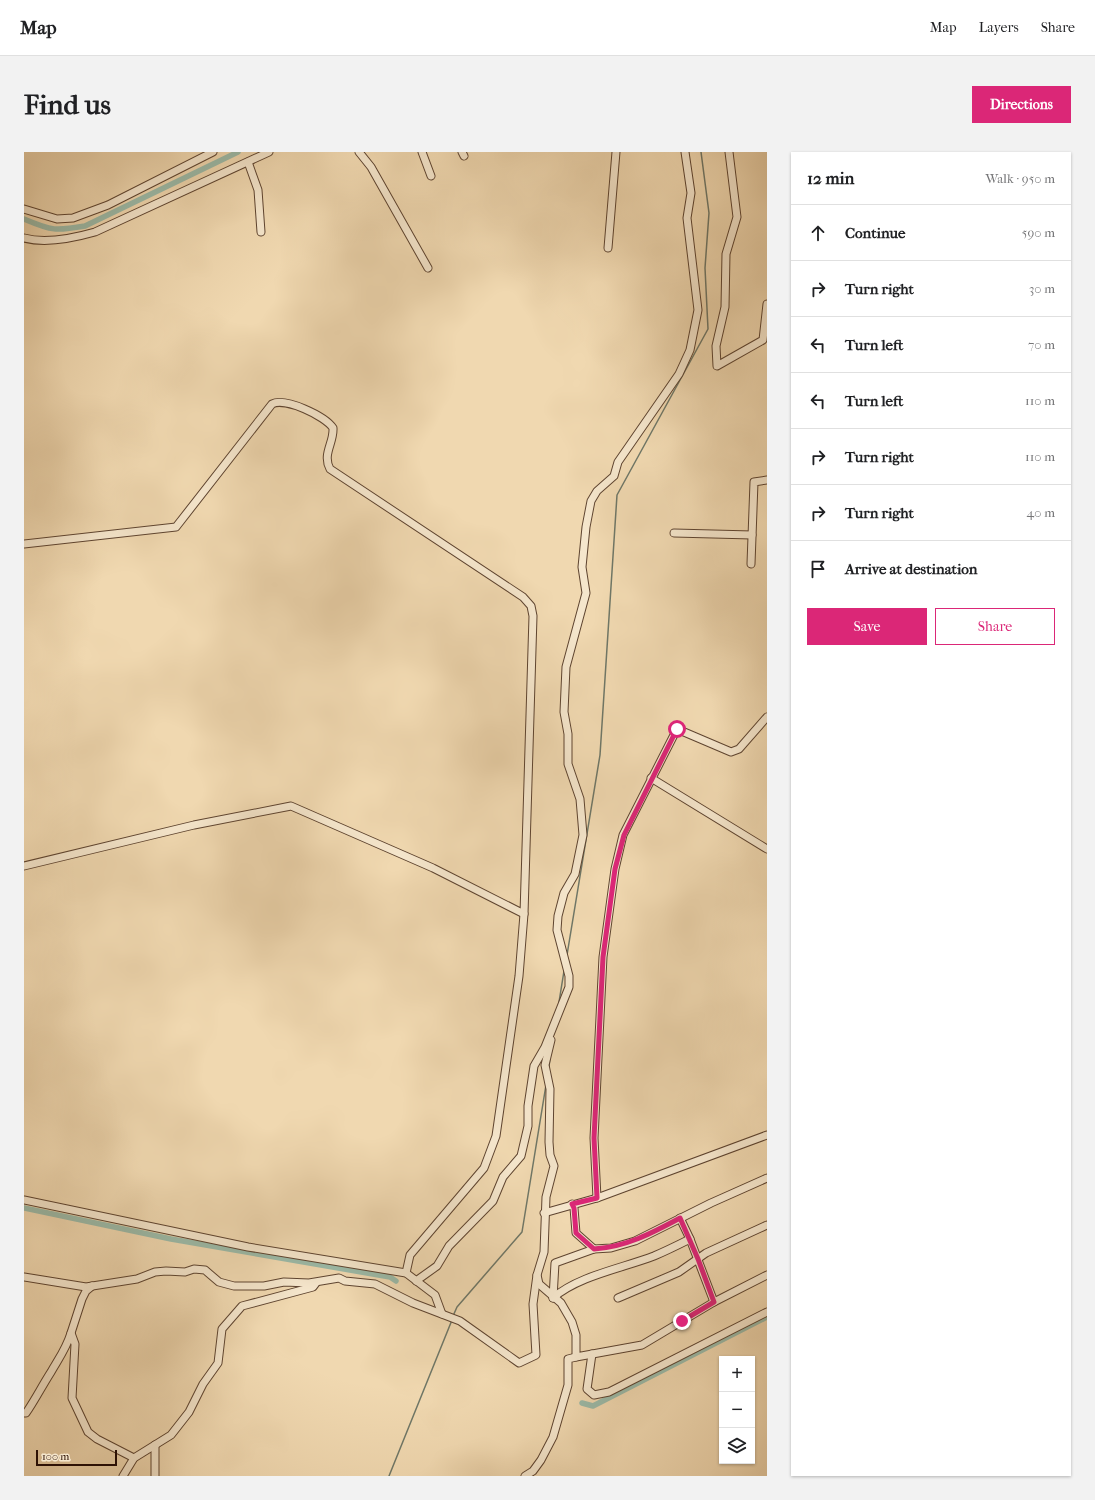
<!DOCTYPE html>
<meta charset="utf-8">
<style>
:root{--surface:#fff;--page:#f2f2f2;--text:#202124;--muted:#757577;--line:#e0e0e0;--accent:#db2777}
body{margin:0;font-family:"IM FELL French Canon",serif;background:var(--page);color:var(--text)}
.controls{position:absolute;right:12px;bottom:12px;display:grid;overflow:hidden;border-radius:0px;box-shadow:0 1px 3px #0004}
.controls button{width:36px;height:36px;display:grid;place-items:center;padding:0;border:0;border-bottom:1px solid var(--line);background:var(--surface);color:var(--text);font:20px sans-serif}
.scale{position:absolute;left:12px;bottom:10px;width:81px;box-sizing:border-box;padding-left:4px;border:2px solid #2e1205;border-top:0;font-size:11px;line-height:14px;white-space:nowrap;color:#2e1205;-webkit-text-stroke:3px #f5e6cc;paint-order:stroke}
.stop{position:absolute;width:12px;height:12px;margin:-9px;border:3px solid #db2777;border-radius:50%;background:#fff}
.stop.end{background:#db2777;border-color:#fff;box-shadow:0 1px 4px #0008}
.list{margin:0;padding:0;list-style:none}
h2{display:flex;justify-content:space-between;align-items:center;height:52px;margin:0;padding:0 16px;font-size:17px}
h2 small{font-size:13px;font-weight:400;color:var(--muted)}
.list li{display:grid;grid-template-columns:26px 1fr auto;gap:12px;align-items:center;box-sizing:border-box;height:56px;padding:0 16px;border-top:1px solid var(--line)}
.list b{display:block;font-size:15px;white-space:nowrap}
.list em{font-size:13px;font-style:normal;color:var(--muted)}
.actions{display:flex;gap:8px;padding:12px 16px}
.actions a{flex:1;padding:9px 0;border:1px solid var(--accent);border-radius:0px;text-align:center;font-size:14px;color:var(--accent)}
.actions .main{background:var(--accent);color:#fff}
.icon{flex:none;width:22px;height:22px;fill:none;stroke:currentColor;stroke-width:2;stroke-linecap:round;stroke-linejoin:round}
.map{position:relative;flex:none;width:743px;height:1324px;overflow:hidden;border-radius:0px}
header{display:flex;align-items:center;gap:24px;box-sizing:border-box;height:56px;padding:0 20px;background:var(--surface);border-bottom:1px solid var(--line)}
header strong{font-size:19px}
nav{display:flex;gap:22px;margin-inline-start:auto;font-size:14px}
.intro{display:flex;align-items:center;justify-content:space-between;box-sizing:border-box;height:96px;padding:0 24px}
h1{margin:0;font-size:28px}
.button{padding:10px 18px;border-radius:0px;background:var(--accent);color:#fff;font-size:14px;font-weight:700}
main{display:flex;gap:24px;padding:0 24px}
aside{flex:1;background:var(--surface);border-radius:0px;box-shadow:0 1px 3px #0004}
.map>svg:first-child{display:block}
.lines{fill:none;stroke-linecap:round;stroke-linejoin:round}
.stream{stroke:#6f7767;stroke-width:1.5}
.canal{stroke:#9bbaa8;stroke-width:5.5}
.minor-casing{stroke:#5e4430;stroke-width:9}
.minor{stroke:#f5e6cc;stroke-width:7}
.route{stroke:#db2777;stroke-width:5}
</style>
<header>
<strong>Map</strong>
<nav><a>Map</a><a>Layers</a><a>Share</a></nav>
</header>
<div class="intro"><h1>Find us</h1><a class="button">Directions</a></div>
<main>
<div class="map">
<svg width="743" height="1324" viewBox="0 0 743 1324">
<rect width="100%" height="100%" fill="#f0d8b0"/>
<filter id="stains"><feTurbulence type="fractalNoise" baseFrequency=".005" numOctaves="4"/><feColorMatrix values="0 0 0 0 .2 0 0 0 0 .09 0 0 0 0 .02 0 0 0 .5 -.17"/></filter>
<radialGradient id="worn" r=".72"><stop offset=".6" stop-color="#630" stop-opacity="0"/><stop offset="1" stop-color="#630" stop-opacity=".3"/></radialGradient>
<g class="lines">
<g class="stream">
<polyline points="543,803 576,603 593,343 684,177 681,116 685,61 677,0"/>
<polyline points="535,850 540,819"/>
<polyline points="525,915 526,905"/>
<polyline points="429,1164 433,1155 498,1080 522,933"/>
<polyline points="365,1324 428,1168"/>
</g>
<g class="canal">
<path d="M0,67C28,79 32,79 61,74L214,0"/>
<polyline points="0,1056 147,1087 366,1125 372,1129"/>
<polyline points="558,1251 569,1254 743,1165"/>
</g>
<g class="minor-casing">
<g id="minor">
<polyline points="335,0 347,15 404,116"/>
<polyline points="398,0 407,24"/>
<polyline points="438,0 440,4"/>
<polyline points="705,0 713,65 702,102 701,155 692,194 693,214 739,188 743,152"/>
<polyline points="224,10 234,38 237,80"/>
<polyline points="0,57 33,67 49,66 84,53 189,0"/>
<path d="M0,86C22,92 50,86 71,80L245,0"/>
<polyline points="584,96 592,0"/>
<polyline points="650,381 728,383"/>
<path d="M0,392L152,375L248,252C261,245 301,264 309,276C310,291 298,302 306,317L499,445L507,454L509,464L500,762L409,716L267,654L170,673L0,714"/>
<polyline points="727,412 730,330 743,328"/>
<polyline points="627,626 743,697"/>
<polyline points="527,888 521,913 526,937 525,990 526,1003 530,1014 522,1045 520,1100 513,1123 515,1132 537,1151 548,1170 552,1183 552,1205 618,1193 690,1150 743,1123"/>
<polyline points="573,1046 570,986 579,805 591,717 599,683 653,577 707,600 715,597 743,565"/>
<polyline points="0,1048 224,1095 382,1121 411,1143 418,1162"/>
<polyline points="548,1052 550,1056 552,1081 570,1097"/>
<polyline points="520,1061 573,1046 743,983"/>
<polyline points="656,1066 666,1087 690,1150"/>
<polyline points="382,1121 386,1103 460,1016 472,984 495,824 500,762"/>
<polyline points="0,1125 62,1135 113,1127 131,1120 142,1119 161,1120 170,1117 181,1118 195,1130 210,1134 240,1134 260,1130 285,1131 315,1126 321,1129 351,1132 389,1151 436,1169 495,1211 512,1203 509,1152 513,1123"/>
<polyline points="392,1129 413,1114 425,1094 469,1049 479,1025 497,1004 504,974 504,954 510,914 521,895 545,835 545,824 533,778 534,764 540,741 551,722 559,683 556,647 544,612 544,582 540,560 542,515 562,441 558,415 562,375 567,349 573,339 590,324 594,310 655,222 666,198 674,158 663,66 667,41 661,0"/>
<polyline points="68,1134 62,1139 58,1147 47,1181 51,1192 48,1246 64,1280 73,1287 110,1306"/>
<polyline points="529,1146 531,1111 570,1097 587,1096 611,1089 687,1051 743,1026"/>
<path d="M529,1146C554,1124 599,1116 630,1104C642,1099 654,1093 666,1087"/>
<polyline points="594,1146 655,1120 682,1101 743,1073"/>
<polyline points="568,1202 563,1237 570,1243 585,1240 743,1160"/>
<path d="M0,1261H2C11,1248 18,1234 27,1220C35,1206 42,1197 47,1181"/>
<polyline points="131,1293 131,1324"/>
<polyline points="99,1324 110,1306 147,1283 165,1260 179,1232 194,1211 198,1177 218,1154 289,1135 292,1131"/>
<polyline points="501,1324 509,1319 517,1308 529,1285 544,1233 544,1207 552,1205"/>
</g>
</g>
<use href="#minor" class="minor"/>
</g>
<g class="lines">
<path class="route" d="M653,577L600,683L591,717L579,805L570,986L573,1046L548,1052L550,1056L552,1081L570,1097C602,1095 628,1081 656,1066L674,1107L690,1150L658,1169"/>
</g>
<rect width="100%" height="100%" filter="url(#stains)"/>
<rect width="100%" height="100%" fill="url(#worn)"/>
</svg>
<div class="controls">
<button>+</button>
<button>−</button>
<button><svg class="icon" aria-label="layers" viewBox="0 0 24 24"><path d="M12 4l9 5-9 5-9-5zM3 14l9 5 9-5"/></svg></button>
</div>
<div class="scale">100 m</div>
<div class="stop" style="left:653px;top:577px"></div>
<div class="stop end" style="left:658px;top:1169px"></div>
</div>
<aside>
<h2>12 min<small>Walk · 950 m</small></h2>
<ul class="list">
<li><svg class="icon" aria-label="ahead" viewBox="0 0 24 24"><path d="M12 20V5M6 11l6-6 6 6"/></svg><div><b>Continue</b></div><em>590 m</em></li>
<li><svg class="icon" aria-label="right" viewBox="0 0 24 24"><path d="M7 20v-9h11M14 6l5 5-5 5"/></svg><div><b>Turn right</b></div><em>30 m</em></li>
<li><svg class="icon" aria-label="left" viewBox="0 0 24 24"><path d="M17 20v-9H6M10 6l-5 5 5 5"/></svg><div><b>Turn left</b></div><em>70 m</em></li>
<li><svg class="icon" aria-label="left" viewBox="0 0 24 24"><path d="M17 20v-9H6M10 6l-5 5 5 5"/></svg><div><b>Turn left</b></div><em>110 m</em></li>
<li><svg class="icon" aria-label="right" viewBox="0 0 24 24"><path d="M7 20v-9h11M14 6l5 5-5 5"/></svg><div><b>Turn right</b></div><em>110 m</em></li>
<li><svg class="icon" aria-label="right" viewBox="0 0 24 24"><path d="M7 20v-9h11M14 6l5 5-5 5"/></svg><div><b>Turn right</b></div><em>40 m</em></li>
<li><svg class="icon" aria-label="arrive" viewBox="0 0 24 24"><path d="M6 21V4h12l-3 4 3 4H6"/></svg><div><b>Arrive at destination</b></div></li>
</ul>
<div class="actions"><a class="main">Save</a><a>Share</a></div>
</aside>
</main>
